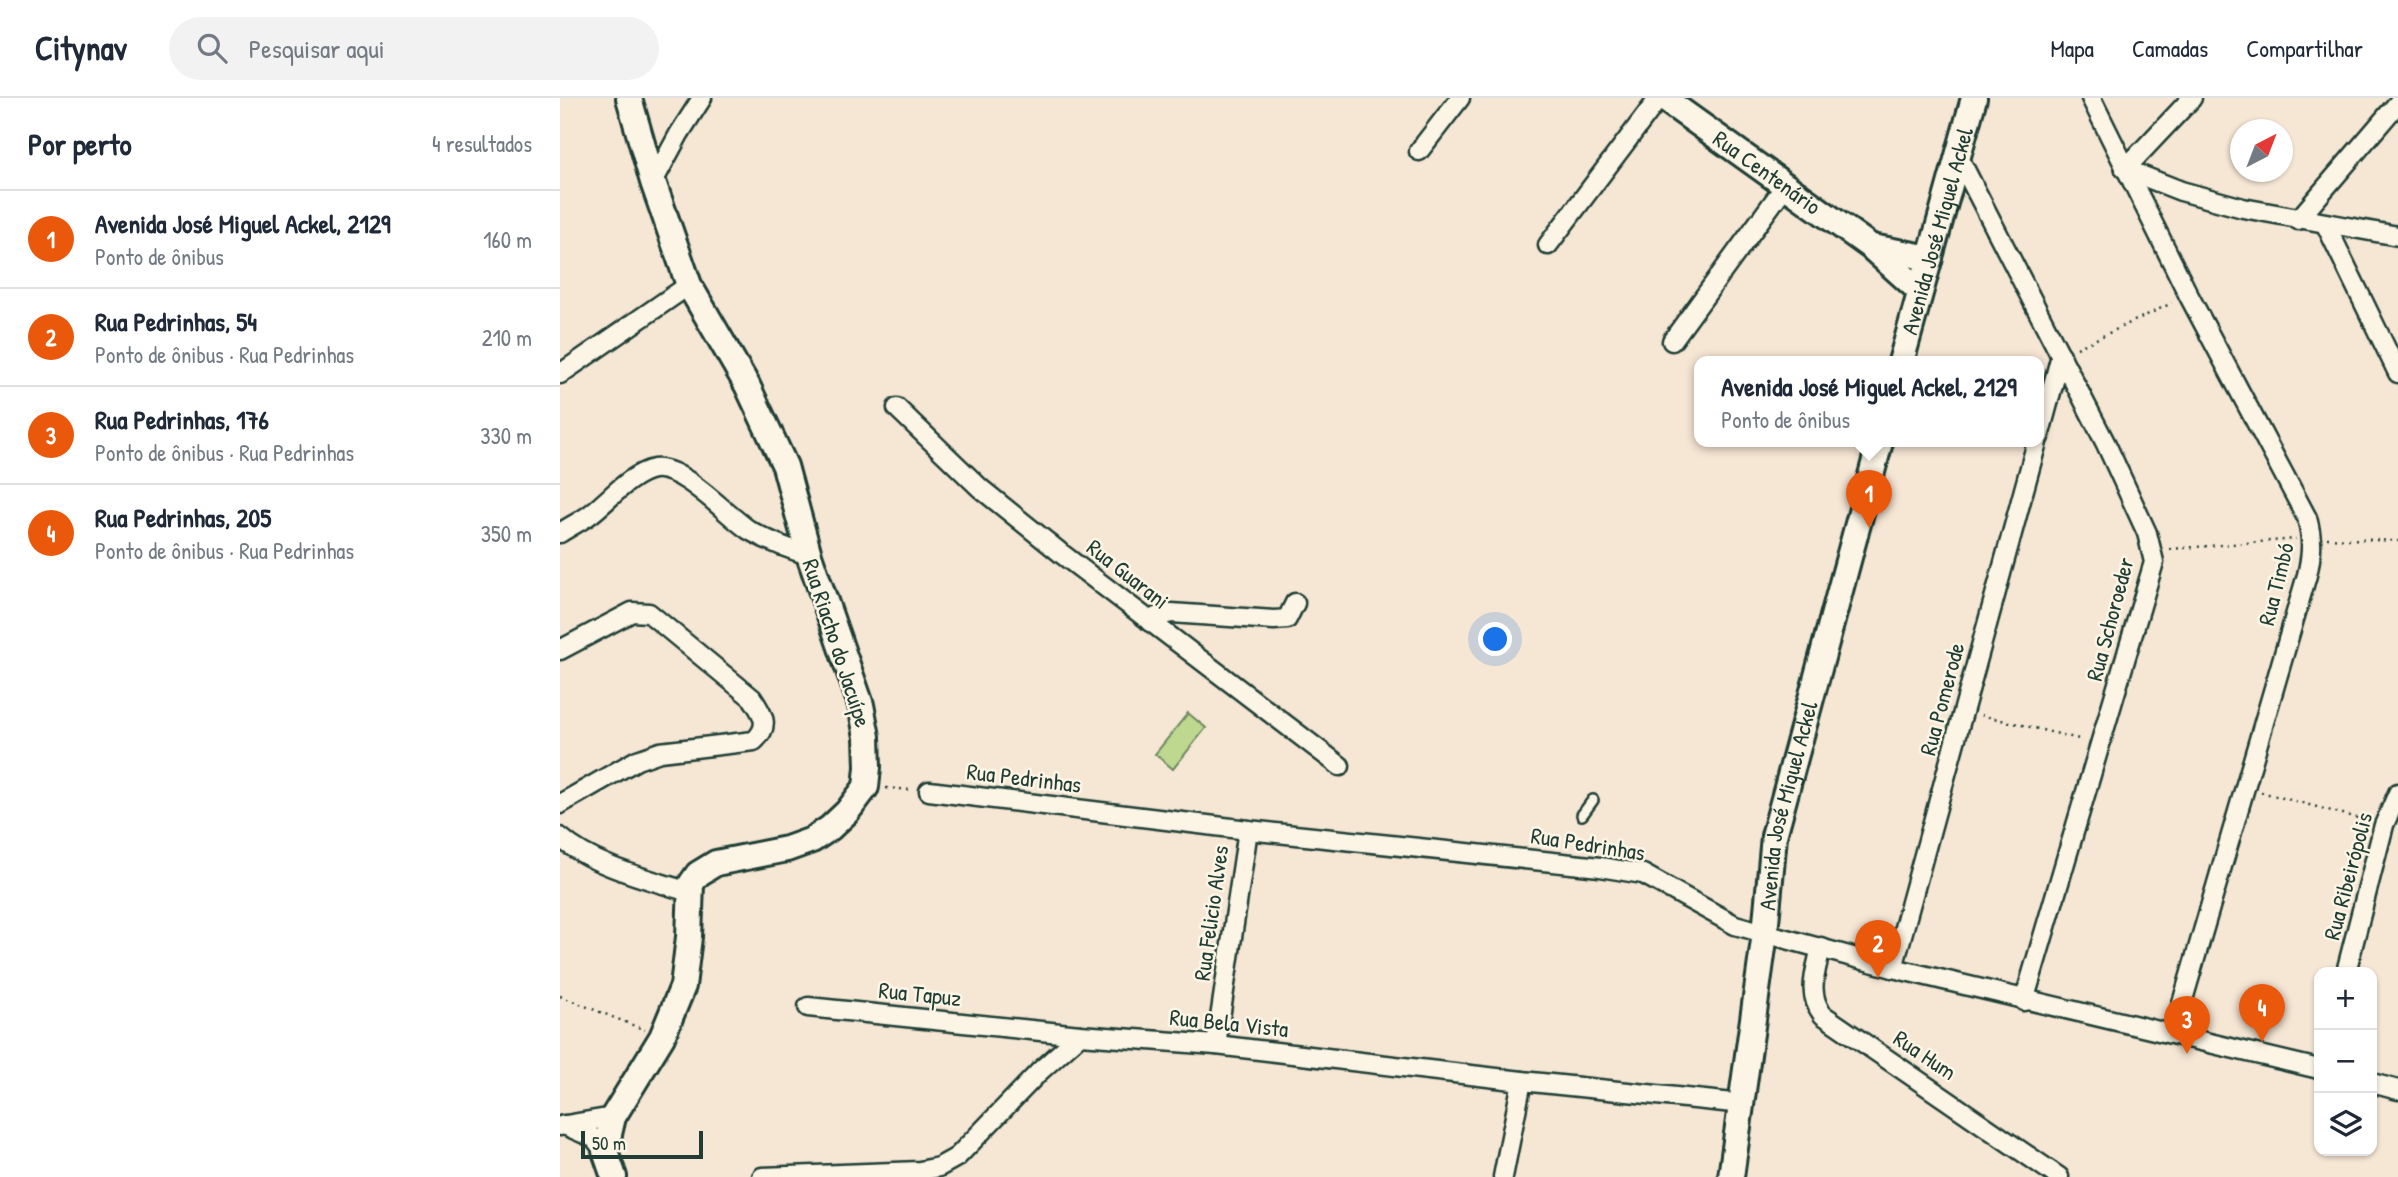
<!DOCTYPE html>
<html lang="pt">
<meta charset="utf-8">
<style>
:root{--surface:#fff;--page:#f2f2f3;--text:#1f2937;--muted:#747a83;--line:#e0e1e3;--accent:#ea580c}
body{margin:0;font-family:"Patrick Hand",sans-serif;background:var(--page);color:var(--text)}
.controls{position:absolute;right:21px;bottom:21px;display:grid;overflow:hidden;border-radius:14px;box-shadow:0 2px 5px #0004}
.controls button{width:63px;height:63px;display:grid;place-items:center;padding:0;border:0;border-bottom:2px solid var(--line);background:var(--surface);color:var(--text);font:35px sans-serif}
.compass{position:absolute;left:1670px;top:21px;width:63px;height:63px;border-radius:50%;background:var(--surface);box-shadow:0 2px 5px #0004;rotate:42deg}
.scale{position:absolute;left:21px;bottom:18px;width:122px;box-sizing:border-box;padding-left:7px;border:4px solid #1f3d34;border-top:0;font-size:19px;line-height:24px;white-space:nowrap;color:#1f3d34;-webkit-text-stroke:5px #fcf5e5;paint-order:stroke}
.you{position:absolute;left:936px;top:542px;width:24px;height:24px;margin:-18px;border:5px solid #fff;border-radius:50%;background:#1a73e8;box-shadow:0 0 0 10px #1a73e833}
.badge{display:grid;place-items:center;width:46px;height:46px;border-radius:50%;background:var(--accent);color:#fff;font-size:23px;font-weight:700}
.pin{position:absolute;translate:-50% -58px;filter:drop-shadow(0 2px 4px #0008)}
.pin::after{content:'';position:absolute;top:37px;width:24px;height:21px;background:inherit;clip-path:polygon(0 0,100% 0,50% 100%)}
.popup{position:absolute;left:1134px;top:258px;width:350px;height:91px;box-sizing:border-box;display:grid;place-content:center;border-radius:14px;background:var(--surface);filter:drop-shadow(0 2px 5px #0005);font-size:23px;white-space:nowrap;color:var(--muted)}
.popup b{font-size:26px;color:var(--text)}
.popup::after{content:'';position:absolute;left:50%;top:100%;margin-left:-14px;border:14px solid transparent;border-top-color:var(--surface)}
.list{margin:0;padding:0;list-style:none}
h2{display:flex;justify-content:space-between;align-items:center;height:91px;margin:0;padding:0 28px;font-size:30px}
h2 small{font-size:23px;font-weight:400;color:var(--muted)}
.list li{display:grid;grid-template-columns:46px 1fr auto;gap:21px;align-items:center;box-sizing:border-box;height:98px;padding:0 28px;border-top:2px solid var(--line)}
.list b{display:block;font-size:26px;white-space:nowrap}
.list p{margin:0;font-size:23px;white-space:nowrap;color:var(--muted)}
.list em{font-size:23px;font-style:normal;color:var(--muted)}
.icon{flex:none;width:38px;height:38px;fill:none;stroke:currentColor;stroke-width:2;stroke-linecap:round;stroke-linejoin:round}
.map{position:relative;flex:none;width:1838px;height:1079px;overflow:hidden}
header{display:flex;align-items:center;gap:42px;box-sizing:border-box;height:98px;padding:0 35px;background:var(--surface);border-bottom:2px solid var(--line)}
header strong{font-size:33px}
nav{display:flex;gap:38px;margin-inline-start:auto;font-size:24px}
.search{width:490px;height:63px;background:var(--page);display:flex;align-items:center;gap:18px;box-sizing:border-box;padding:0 24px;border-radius:38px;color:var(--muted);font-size:26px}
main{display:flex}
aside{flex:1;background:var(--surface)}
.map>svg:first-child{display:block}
.green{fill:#bed890;stroke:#6e8a62;stroke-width:2}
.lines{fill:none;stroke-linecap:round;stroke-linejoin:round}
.lane-casing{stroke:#1f3d34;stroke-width:14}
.street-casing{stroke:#1f3d34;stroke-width:23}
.secondary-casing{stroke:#1f3d34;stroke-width:30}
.path{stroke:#1f3d34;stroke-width:2.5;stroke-dasharray:2 5;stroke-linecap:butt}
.lane{stroke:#fcf5e5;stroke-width:9}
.street{stroke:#fcf5e5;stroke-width:18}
.secondary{stroke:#fcf5e5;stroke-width:24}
.labels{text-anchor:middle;stroke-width:5;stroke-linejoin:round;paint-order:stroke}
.street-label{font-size:23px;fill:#1f3d34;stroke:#fcf5e5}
</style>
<header>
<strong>Citynav</strong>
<div class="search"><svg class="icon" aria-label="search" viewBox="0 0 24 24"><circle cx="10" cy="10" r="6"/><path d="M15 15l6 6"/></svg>Pesquisar aqui</div>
<nav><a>Mapa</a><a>Camadas</a><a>Compartilhar</a></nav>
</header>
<main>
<aside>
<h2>Por perto<small>4 resultados</small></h2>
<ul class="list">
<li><span class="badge">1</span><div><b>Avenida José Miguel Ackel, 2129</b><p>Ponto de ônibus</p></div><em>160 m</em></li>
<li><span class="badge">2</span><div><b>Rua Pedrinhas, 54</b><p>Ponto de ônibus · Rua Pedrinhas</p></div><em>210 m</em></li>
<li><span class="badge">3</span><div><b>Rua Pedrinhas, 176</b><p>Ponto de ônibus · Rua Pedrinhas</p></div><em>330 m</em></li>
<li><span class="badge">4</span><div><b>Rua Pedrinhas, 205</b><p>Ponto de ônibus · Rua Pedrinhas</p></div><em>350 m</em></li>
</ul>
</aside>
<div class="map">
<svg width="1838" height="1079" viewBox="0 0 1838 1079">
<rect width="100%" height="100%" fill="#f6e6d4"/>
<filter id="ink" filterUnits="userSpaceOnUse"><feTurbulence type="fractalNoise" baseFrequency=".0143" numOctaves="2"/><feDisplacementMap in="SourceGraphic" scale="14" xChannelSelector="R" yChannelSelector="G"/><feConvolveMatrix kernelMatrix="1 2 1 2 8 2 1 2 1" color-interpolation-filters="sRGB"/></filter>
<g filter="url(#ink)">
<polygon class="green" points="628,615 646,630 613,671 595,656"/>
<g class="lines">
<g class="lane-casing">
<polyline id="lane" points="1022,717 1033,702"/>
</g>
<g class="street-casing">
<g id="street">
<path d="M1531,0L1629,198L1747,420C1753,441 1752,456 1747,477L1613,936"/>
<polyline points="859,53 900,0"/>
<polyline points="1398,58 1546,346 1587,435 1594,464 1464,903"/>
<polyline points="1565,71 1621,93 1683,110 1838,138"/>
<polyline points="1565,71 1632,0"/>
<polyline points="93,84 119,36 142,0"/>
<polyline points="1738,122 1838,5"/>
<polyline points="1766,127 1838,275"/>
<polyline points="988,147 1099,0"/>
<polyline points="1112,243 1225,88"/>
<polyline points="0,276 129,187"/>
<polyline points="337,310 420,390 502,456 780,668"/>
<polyline points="1479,339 1501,257"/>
<path d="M0,435C9,429 19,424 28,418C48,404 69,376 94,371C122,367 166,417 189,432C208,443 228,451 249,457"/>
<polyline points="590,524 596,519 611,515 714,522 727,521 735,505"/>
<path d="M0,552L72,514L89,515L192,600C203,616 211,628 194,643L100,654L77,662L0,706"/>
<polyline points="369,693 688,732 1040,769 1083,776 1175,827 1333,870 1759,971"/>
<path d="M0,739C32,768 88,781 129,794"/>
<path d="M1261,849C1256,874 1246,895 1263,917L1499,1079"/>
<polyline points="1333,870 1477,344"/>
<polyline points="1786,874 1824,727 1838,695"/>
<polyline points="248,909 520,937 656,947 962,983 1183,1006"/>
<polyline points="656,947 688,732"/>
<polyline points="1812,985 1838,992"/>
<polyline points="4,1027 34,1040 45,1053"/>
<polyline points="0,1028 53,1019"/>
<polyline points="202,1079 360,1073 379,1069 397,1059 480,973 520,937"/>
<polyline points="943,1079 962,983"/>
</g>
</g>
<g class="secondary-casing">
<g id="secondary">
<path id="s1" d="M1103,0L1311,149L1360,193"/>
<polyline points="1312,149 1370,160"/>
<path id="s2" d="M1341,264L1414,0"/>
<polyline points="54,1079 45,1053 53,1019 102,939 123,888 129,839 131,786 138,776 156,765 227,751 252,742 270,730 287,714 306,689 308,669 307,639 301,607 249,457 225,368 187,287 129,187 93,84 69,0"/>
<path id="s3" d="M1171,1079L1205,835L1214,738L1320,344"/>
</g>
</g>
<g class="path">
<polyline points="1517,250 1612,205"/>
<polyline points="1767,440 1838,443"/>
<polyline points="1610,451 1736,441"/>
<polyline points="1421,617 1523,642"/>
<polyline points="326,690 351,692"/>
<polyline points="1701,694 1809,723"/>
<polyline points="0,898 85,932"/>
</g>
<use href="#lane" class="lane"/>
<use href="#street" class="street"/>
<use href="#secondary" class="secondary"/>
</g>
</g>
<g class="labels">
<g class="street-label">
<text dy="8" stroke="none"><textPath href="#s1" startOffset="128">Rua Centenário</textPath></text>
<text dy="8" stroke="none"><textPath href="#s2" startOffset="136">Avenida José Miguel Ackel</textPath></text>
<text transform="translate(568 476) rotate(38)" y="8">Rua Guarani</text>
<text transform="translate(1716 486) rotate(-76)" y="8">Rua Timbó</text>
<text transform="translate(1550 521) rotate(-75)" y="8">Rua Schoroeder</text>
<text transform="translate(277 545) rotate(72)" y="8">Rua Riacho do Jacuípe</text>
<text transform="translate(1382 601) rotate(-75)" y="8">Rua Pomerode</text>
<text transform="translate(464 680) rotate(7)" y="8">Rua Pedrinhas</text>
<text dy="8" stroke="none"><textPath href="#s3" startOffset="376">Avenida José Miguel Ackel</textPath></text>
<text transform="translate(1028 746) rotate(9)" y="8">Rua Pedrinhas</text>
<text transform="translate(1788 778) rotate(-75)" y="8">Rua Ribeirópolis</text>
<text transform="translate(651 815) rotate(-82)" y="8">Rua Felicio Alves</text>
<text transform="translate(360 896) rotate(6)" y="8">Rua Tapuz</text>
<text transform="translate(669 925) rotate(6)" y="8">Rua Bela Vista</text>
<text transform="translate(1365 957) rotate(34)" y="8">Rua Hum</text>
</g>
</g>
</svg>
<div class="controls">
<button>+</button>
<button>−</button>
<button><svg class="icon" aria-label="layers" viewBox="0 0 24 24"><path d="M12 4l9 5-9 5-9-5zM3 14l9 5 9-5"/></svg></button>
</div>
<svg class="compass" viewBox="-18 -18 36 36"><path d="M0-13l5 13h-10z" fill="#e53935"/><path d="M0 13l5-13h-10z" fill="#747a83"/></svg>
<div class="scale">50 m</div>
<div class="you"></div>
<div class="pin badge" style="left:1309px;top:430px">1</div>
<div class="popup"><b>Avenida José Miguel Ackel, 2129</b>Ponto de ônibus</div>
<div class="pin badge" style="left:1318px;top:880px">2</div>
<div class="pin badge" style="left:1627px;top:956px">3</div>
<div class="pin badge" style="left:1702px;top:944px">4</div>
</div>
</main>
